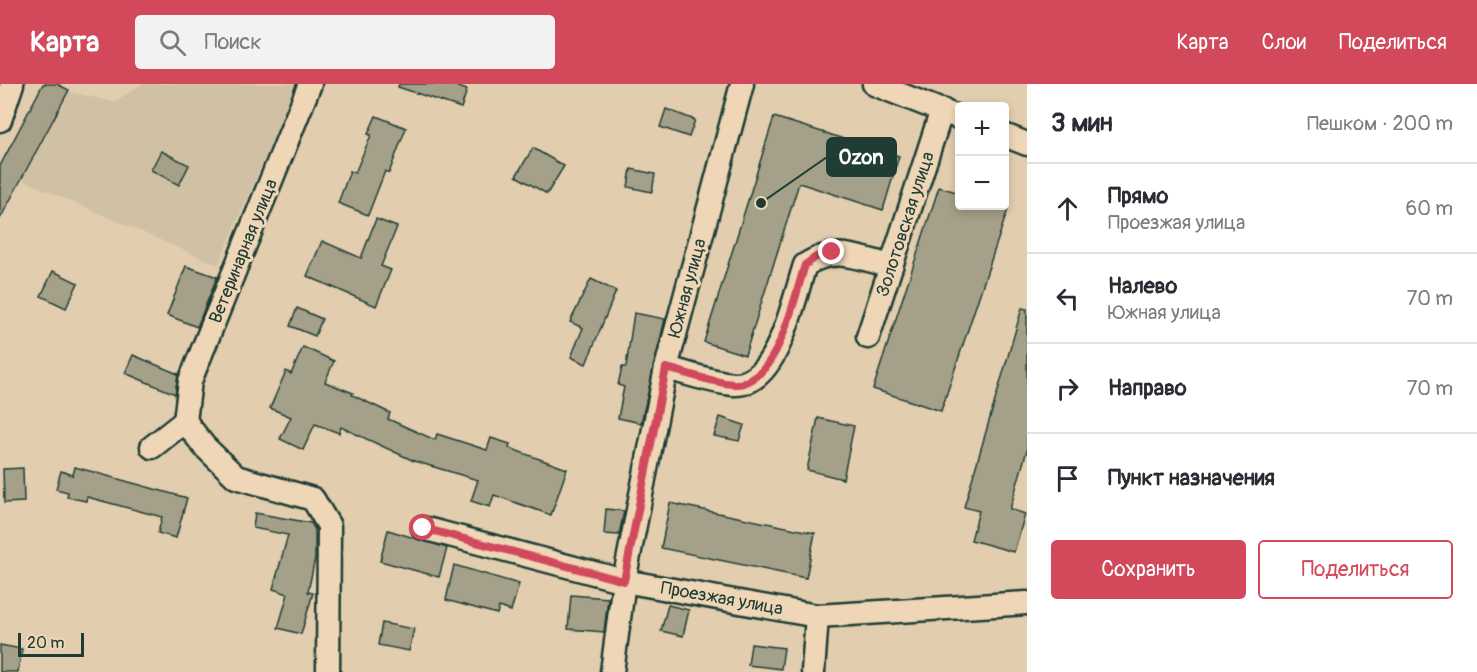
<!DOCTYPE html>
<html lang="ru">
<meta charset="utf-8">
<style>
:root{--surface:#fff;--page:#f2f2f3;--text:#2b2b33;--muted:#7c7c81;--line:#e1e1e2;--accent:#d1495b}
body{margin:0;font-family:Pangolin,sans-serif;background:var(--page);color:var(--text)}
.controls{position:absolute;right:18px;top:18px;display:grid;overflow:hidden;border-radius:6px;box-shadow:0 3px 9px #0003}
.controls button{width:54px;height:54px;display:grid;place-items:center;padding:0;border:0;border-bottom:2px solid var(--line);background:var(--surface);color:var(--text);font:30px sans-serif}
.scale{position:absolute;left:18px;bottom:15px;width:66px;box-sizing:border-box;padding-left:6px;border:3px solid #1f3d34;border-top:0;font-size:16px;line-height:21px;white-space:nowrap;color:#1f3d34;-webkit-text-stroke:4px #efd6b7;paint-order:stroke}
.stop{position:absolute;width:18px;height:18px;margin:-14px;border:4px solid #d1495b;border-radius:50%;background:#fff}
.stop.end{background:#d1495b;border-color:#fff;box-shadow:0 2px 6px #0008}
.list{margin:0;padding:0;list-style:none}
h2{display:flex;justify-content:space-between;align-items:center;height:78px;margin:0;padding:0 24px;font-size:26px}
h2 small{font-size:20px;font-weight:400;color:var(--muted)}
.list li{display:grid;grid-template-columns:39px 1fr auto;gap:18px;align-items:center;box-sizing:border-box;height:90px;padding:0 24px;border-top:2px solid var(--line)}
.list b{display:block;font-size:22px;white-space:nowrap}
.list p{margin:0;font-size:20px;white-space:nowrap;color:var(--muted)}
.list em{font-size:20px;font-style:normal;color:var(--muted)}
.actions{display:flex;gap:12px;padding:18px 24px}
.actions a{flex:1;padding:14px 0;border:2px solid var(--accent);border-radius:6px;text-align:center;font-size:21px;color:var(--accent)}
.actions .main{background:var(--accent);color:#fff}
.icon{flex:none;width:33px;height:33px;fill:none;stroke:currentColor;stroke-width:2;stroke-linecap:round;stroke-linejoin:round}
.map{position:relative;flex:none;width:1027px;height:588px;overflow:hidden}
header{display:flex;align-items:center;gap:36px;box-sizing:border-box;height:84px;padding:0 30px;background:var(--accent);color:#fff}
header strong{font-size:28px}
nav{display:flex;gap:33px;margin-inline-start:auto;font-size:21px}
.search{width:420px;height:54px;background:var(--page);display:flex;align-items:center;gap:15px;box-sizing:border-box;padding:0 21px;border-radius:6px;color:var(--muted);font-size:22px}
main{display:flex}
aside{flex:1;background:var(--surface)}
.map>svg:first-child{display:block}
.built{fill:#d0c0a4}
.building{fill:#a5a089;stroke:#1f3d34;stroke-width:1.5}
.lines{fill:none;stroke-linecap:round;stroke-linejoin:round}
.minor-casing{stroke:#1f3d34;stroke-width:27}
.minor{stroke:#efd6b7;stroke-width:22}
.route{stroke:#d1495b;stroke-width:8}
.labels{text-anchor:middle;stroke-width:6;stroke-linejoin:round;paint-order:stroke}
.street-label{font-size:18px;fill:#1f3d34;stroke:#efd6b7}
.leader{fill:none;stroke:#1f3d34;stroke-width:2}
.callout-dot{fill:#1f3d34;stroke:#efd6b7;stroke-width:2}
.callout{fill:#1f3d34;stroke:#1f3d34;stroke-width:2}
.callout-label{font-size:20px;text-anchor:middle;font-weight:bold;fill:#fff}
</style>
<header>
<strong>Карта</strong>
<div class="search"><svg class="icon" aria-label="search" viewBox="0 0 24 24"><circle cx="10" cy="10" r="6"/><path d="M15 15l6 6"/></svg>Поиск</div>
<nav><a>Карта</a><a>Слои</a><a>Поделиться</a></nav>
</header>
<main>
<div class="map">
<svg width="1027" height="588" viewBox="0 0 1027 588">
<rect width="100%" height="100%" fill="#e2cdaf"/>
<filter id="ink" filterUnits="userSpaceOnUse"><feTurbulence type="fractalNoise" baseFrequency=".0167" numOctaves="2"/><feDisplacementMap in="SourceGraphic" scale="12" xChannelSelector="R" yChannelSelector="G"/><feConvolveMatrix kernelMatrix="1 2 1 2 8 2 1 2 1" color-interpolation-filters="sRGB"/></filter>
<g filter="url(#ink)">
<polygon class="built" points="142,0 297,0 218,181 22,96 70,8 114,18"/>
<g class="building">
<polygon points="43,0 57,0 69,6 0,135 0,82"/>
<polygon points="399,0 450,0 467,6 461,24 398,3"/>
<polygon points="666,25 695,36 689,53 660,43"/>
<polygon points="376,32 406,44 389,89 385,87 368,131 338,119 350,87 355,89 371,51 368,50"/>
<polygon points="774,33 899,72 883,126 799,99 745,271 704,258"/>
<polygon points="533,64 564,82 547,110 516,92"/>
<polygon points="161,67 189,81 179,101 151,86"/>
<polygon points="631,85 655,90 652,108 628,103"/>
<polygon points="939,103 960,109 960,122 997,122 1008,125 941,327 873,305"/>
<polygon points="376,135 397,143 381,182 391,186 376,222 307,192 322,157 361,174"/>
<polygon points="186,182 217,193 197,243 167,231"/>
<polygon points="53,187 78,199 66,224 41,212"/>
<polygon points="591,195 616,207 586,280 571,273 583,244 570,238"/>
<polygon points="297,224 322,235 315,252 290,242"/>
<polygon points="1022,224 1027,225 1027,366 1010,425 1025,430 1014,468 971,456 979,427 964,423"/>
<polygon points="634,229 665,235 641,339 618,334 624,303 618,301 622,283 626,283"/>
<polygon points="303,263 334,277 325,298 353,309 352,311 390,329 388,335 435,356 437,350 487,366 491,354 510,360 509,364 567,385 551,431 494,411 490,423 471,417 478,396 414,377 341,343 339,349 315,340 303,366 280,355 291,333 270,324 286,287 291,290"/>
<polygon points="133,271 178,290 175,310 125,289"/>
<polygon points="720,333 744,341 739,357 714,352"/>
<polygon points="818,334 854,342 843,395 807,386"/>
<polygon points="75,383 187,414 176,454 158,449 162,433 87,413 86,417 67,413 68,408 56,405 61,387 73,391"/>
<polygon points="23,384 24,418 4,419 3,385"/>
<polygon points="670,419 815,449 806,494 661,464"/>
<polygon points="606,425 624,427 619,451 604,450"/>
<polygon points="255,429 311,439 315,446 315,474 308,508 313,509 301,550 278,544 288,510 273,505 288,451 253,444"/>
<polygon points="388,446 447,464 439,493 380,477"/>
<polygon points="454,481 519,500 511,527 499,523 497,530 446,516"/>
<polygon points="571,511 608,514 604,548 568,545"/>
<polygon points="668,521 689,526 683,552 661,547"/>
<polygon points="382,539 414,545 409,567 378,561"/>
<polygon points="751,560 784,564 781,585 748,581"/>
<polygon points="0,561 22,565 18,588 0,588"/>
</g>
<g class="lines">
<g class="minor-casing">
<g id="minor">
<polyline points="874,0 960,34"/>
<polyline points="0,36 12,0"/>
<polyline points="1004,51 1027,60"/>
<polyline points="868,253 942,26"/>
<path d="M666,284C687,289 711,298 733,300C778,303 794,213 805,181C835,161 858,174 891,182"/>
<polyline points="185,337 190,297 310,0"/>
<polyline points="152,363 185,337 204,362 236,393 313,415 329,442 328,588"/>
<polyline points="423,444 624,497 817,532 1027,519"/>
<polyline points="612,588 624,497 666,284 742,0"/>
<polyline points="813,588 817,532"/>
</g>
</g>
<use href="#minor" class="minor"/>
</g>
</g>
<g class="lines" filter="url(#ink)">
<path class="route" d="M423,444L624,497L666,284C687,289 711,298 733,300C778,303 794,213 805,181L816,173L832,168"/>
</g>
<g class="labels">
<g class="street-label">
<text transform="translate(905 140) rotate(-72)" y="6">Золотовская улица</text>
<text transform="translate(243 167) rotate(-68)" y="6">Ветеринарная улица</text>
<text transform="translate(687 204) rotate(-75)" y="6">Южная улица</text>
<text transform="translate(722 514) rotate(10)" y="6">Проезжая улица</text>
</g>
</g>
<path class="leader" d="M761 119L827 73"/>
<circle class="callout-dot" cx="761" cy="119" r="6"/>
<rect class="callout" x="827" y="54" width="69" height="38" rx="6"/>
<g class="callout-label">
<text x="861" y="80">Ozon</text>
</g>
</svg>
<div class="controls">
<button>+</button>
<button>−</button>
</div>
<div class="scale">20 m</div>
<div class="stop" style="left:423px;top:444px"></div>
<div class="stop end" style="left:832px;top:168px"></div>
</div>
<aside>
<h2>3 мин<small>Пешком · 200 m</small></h2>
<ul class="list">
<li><svg class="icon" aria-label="ahead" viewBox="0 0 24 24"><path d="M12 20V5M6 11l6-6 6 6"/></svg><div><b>Прямо</b><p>Проезжая улица</p></div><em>60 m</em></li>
<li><svg class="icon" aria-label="left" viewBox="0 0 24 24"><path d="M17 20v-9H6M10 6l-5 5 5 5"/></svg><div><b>Налево</b><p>Южная улица</p></div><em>70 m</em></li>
<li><svg class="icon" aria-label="right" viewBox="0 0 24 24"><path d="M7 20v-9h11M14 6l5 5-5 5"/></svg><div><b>Направо</b></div><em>70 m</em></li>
<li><svg class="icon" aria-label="arrive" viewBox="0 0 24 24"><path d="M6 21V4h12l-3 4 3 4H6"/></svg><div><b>Пункт назначения</b></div></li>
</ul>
<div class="actions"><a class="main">Сохранить</a><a>Поделиться</a></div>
</aside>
</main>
